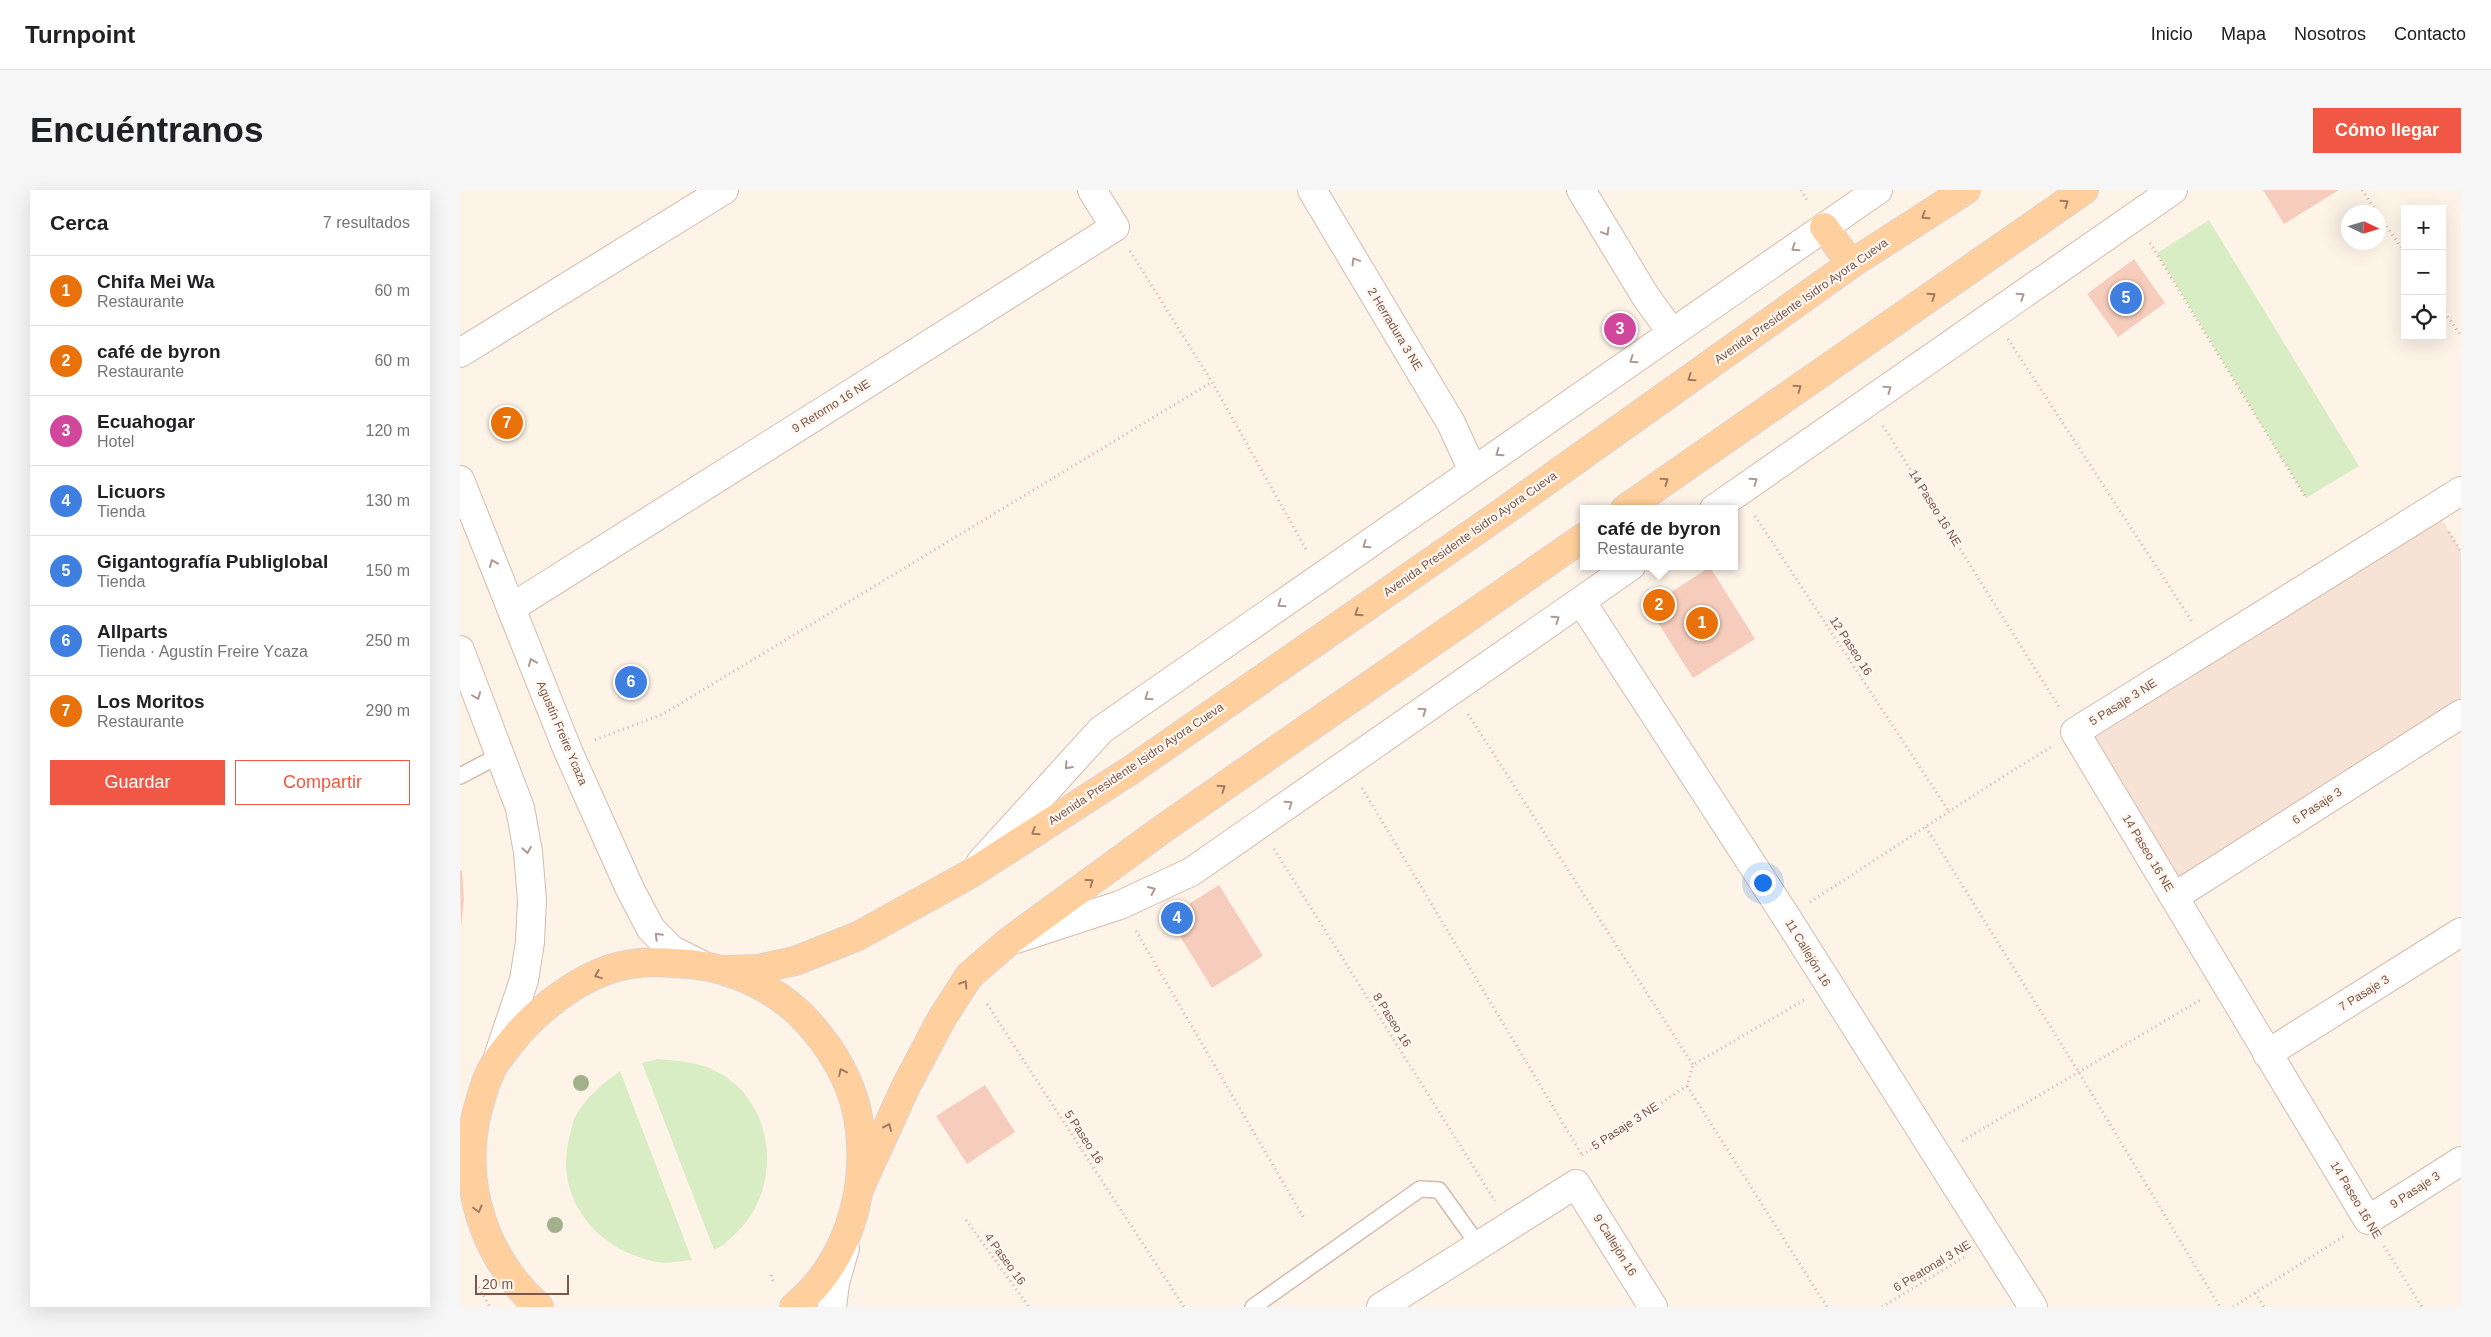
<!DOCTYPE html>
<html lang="es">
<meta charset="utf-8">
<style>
:root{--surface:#fff;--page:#f6f6f6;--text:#202124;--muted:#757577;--line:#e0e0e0;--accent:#f05744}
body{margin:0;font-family:Arial,sans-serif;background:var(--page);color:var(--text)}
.controls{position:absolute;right:15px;top:15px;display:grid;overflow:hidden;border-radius:0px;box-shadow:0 5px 20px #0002}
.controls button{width:45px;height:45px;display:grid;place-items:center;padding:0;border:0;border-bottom:1px solid var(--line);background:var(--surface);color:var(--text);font:25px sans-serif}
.compass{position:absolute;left:1881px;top:15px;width:45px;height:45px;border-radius:50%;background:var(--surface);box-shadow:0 5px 20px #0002;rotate:94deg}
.scale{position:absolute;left:15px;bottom:12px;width:94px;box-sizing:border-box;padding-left:5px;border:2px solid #7a5549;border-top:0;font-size:14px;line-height:18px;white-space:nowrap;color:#7a5549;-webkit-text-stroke:4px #fff7ef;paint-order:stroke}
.you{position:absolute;left:1302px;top:692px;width:18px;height:18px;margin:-12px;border:4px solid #fff;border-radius:50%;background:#1a73e8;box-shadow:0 0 0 8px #1a73e833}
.badge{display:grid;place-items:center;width:32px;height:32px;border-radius:50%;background:var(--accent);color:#fff;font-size:16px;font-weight:700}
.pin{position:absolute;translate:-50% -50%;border:2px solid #fff;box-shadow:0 1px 5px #0006}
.popup{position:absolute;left:1120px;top:315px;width:158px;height:65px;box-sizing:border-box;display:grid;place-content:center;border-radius:0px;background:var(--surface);filter:drop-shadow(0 1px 4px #0005);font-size:16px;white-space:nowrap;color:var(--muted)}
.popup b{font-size:19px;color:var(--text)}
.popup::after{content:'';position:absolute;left:50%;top:100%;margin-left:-10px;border:10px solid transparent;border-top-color:var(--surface)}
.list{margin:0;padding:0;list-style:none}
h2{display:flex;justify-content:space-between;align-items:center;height:65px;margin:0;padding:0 20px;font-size:21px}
h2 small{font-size:16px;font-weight:400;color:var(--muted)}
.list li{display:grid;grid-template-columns:32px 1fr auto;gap:15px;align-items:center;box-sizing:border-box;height:70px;padding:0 20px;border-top:1px solid var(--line)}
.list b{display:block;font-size:19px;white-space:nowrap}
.list p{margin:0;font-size:16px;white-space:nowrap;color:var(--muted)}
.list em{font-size:16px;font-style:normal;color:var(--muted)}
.actions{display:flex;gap:10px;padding:15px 20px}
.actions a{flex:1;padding:11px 0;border:1px solid var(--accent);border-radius:0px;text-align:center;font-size:18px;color:var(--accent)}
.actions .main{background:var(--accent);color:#fff}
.icon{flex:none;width:28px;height:28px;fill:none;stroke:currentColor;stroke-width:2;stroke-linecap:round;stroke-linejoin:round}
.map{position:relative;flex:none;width:2001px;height:1117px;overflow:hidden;border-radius:0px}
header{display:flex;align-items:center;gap:30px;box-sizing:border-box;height:70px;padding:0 25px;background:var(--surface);border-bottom:1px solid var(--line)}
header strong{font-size:24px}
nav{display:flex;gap:28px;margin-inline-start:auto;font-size:18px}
.intro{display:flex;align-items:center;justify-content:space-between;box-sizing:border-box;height:120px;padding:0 30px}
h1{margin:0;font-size:35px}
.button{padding:12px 22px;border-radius:0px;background:var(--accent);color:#fff;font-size:18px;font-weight:700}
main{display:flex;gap:30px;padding:0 30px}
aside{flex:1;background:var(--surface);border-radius:0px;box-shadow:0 5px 20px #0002}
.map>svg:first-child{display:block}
.residential{fill:#f6e3d5}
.green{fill:#d9edc4}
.building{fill:#f6cdbc}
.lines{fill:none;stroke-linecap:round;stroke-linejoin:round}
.lane-casing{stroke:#d4bbae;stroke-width:18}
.street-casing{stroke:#d4bbae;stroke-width:30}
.secondary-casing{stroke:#d7baab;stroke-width:30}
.primary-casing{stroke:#dcd3d0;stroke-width:30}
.path{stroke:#dbb09f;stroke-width:3;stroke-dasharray:1 4;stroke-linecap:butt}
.lane{stroke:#fff;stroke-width:15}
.street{stroke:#fff;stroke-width:28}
.secondary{stroke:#fff;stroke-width:28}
.primary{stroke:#ffd09d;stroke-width:28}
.tree{fill:#a2b189}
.oneway{stroke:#a27a62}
.oneway2{stroke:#af9992}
.labels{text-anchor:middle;stroke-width:4.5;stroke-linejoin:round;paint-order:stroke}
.street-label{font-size:12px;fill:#7a5549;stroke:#fff7ef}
</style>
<header>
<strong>Turnpoint</strong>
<nav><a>Inicio</a><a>Mapa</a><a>Nosotros</a><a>Contacto</a></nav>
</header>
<div class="intro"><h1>Encuéntranos</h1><a class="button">Cómo llegar</a></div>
<main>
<aside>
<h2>Cerca<small>7 resultados</small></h2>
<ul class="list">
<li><span class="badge" style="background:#e8710a">1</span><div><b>Chifa Mei Wa</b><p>Restaurante</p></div><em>60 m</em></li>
<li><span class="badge" style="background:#e8710a">2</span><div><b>café de byron</b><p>Restaurante</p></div><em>60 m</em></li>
<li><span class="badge" style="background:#d1479c">3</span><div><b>Ecuahogar</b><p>Hotel</p></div><em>120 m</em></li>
<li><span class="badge" style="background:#3f7fe0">4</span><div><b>Licuors</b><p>Tienda</p></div><em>130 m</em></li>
<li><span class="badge" style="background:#3f7fe0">5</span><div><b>Gigantografía Publiglobal</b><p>Tienda</p></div><em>150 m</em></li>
<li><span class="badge" style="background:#3f7fe0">6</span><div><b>Allparts</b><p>Tienda · Agustín Freire Ycaza</p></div><em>250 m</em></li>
<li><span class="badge" style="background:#e8710a">7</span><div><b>Los Moritos</b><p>Restaurante</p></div><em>290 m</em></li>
</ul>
<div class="actions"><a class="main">Guardar</a><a>Compartir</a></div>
</aside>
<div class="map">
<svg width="2001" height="1117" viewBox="0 0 2001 1117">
<rect width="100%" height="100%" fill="#fef3e7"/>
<polygon class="residential" points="1975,317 2001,362 2001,524 1714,707 1615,542"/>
<g class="green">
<polygon points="1749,30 1899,276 1846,308 1697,63"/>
<path d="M197,869C221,871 242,872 263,885C318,919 321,1003 275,1044C268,1051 263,1056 254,1060L182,873Z"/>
<path d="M160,881L232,1070C221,1071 208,1074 198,1072C139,1062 94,1010 109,949C111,942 112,933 115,927C126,907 142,894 160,881Z"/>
</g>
<g class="building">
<polygon points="1803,0 1879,0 1824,34"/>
<polygon points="1674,69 1705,113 1658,147 1627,104"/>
<polygon points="1250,377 1295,449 1233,488 1188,417"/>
<polygon points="0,681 2,681 4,709 1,737"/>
<polygon points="759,695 803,766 752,798 708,727"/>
<polygon points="525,895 555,942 507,974 476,926"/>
</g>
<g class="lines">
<g class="lane-casing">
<g id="lane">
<polyline points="0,586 40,565"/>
<polyline points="793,1117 960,999 979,1000 1019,1056"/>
</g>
</g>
<g class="street-casing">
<g id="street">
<polyline points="852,0 991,233 1013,281"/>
<polyline points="1121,0 1186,107 1212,143"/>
<polyline points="0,163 264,0"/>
<polyline points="2001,301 1615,542 1908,1030 2001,971"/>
<polyline points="1121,411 1327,728 1573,1117"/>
<polyline points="51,418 655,37 632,0"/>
<polyline points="1714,707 2001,524"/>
<polyline points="1807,864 2001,742"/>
<polyline points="921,1117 1116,994 1193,1117"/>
</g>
</g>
<g class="secondary-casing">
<g id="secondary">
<polyline points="0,290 108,561 170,699 191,739 212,760 238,773"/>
<polyline points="1254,319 1713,0"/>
<polyline points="0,460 60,618 68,662 72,710 70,752 64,790 38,867"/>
<polyline points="521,672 641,540 1418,0"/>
<polyline points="556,749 660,715 731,682 1171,376"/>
<polyline points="372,1117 375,1093 385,1058"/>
</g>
</g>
<g class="primary-casing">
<g id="primary">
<polyline points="1364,37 1391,74"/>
<polyline points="1165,319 1624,0"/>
<polyline points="266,780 298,779 335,771 398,746 510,684 668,582 1033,329 1391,74 1506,0"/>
<polyline points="400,997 446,896 482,828 509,786 548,752 704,638 1124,347"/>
<path d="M79,1117C24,1068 0,994 17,922C22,904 27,884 38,869C51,851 66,833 83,819C108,798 138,779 171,774C185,772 200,772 214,773C261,774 306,792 340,824C371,855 396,896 400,941C407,1006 386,1074 334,1117"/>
</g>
</g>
<g class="path">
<polyline points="1341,0 1348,12"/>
<polyline points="1902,0 1917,22"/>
<polyline points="1918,24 1945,63"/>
<polyline points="1690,53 1846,308"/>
<polyline points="670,61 752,192 847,361"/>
<polyline points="1982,118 2001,146"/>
<polyline points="1548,149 1733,433"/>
<polyline points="1423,236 1599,517"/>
<polyline points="1295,326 1488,620"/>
<polyline points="1989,342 2001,362"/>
<polyline points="1008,524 1233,875"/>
<polyline points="135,550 203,524 752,192"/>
<polyline points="902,598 1122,965"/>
<polyline points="1466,637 1618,881 1760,1117"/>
<polyline points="814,659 1035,1011"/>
<path d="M1350,712C1431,660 1509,607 1591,557"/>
<polyline points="676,741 845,1030"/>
<polyline points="527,814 724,1117"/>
<polyline points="1227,896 1367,1117"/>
<polyline points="1502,951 1742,809"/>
<polyline points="1122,965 1227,896 1233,875 1344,810"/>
<polyline points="506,1030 569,1117"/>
<polyline points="1924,1056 1962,1117"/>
<polyline points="311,1085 314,1094"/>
<polyline points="19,1097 30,1117"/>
<polyline points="1795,1103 1804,1117"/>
<polyline points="1422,1117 1506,1066"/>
<polyline points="1773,1117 1884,1046"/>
</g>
<use href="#lane" class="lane"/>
<use href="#street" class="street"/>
<use href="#secondary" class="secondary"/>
<use href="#primary" class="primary"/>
</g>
<g class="tree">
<circle cx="121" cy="893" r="8"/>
<circle cx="95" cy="1035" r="8"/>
</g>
<defs><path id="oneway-chevron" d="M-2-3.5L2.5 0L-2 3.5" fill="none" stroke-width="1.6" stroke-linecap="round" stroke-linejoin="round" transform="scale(1.25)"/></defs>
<g class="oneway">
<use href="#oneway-chevron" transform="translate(1605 13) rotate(-35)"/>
<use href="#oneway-chevron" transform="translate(1465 26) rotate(147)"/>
<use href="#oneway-chevron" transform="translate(1472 106) rotate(-35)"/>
<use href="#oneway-chevron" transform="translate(1231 188) rotate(145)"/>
<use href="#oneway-chevron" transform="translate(1338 198) rotate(-35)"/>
<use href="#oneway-chevron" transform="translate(1205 291) rotate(-35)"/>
<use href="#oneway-chevron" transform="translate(898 423) rotate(145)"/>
<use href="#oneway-chevron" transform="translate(762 598) rotate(-35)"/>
<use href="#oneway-chevron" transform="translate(575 642) rotate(147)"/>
<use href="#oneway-chevron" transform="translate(630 692) rotate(-36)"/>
<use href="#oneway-chevron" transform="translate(138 785) rotate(158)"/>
<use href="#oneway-chevron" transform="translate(504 794) rotate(-57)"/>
<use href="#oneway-chevron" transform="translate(382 882) rotate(-115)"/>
<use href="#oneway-chevron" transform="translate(428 937) rotate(-66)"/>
<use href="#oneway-chevron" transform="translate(18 1019) rotate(75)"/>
</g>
<g class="oneway2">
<use href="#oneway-chevron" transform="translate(1146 42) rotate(59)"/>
<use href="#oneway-chevron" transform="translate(1335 58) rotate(145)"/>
<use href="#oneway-chevron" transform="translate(895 71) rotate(-121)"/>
<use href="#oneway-chevron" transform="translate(1561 106) rotate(-34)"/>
<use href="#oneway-chevron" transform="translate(1173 170) rotate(145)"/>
<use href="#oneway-chevron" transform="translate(1428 199) rotate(-35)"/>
<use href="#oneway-chevron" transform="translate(1039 263) rotate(145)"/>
<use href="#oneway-chevron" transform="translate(1294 291) rotate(-35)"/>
<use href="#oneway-chevron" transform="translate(906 355) rotate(145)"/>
<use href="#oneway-chevron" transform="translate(33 373) rotate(-112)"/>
<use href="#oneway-chevron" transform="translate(821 414) rotate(145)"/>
<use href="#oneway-chevron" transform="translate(1096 429) rotate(-35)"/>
<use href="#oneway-chevron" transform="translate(72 472) rotate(-112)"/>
<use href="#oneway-chevron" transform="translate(17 506) rotate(69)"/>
<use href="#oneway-chevron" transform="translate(688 507) rotate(145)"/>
<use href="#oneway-chevron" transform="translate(963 521) rotate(-35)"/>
<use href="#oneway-chevron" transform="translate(608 576) rotate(132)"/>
<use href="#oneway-chevron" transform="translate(829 614) rotate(-35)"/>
<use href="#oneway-chevron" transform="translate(67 660) rotate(81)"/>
<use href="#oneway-chevron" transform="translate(692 700) rotate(-25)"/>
<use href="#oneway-chevron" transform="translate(198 746) rotate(-135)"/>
</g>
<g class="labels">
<g class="street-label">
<text transform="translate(1341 111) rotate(-35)" y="4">Avenida Presidente Isidro Ayora Cueva</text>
<text transform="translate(935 139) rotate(59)" y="4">2 Herradura 3 NE</text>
<text transform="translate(371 216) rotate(-32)" y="4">9 Retorno 16 NE</text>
<text transform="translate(1475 318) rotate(58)" y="4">14 Paseo 16 NE</text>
<text transform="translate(1010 344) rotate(-35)" y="4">Avenida Presidente Isidro Ayora Cueva</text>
<text transform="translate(1391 456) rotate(57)" y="4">12 Paseo 16</text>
<text transform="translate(1663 512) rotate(-32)" y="4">5 Pasaje 3 NE</text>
<text transform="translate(102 543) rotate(67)" y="4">Agustín Freire Ycaza</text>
<text transform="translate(676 574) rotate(-34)" y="4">Avenida Presidente Isidro Ayora Cueva</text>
<text transform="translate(1857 616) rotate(-33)" y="4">6 Pasaje 3</text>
<text transform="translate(1688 663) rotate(59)" y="4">14 Paseo 16 NE</text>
<text transform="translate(1348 763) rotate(59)" y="4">11 Callejón 16</text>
<text transform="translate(1904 803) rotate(-32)" y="4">7 Pasaje 3</text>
<text transform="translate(932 830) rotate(58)" y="4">8 Paseo 16</text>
<text transform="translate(1165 936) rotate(-33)" y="4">5 Pasaje 3 NE</text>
<text transform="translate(624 947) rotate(57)" y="4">5 Paseo 16</text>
<text transform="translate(1955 1000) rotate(-33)" y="4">9 Pasaje 3</text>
<text transform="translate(1896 1010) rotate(59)" y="4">14 Paseo 16 NE</text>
<text transform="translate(1155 1055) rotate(58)" y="4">9 Callejón 16</text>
<text transform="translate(545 1069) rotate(54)" y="4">4 Paseo 16</text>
<text transform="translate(1472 1076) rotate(-31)" y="4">6 Peatonal 3 NE</text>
</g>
</g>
</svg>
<div class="controls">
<button>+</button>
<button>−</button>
<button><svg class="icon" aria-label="locate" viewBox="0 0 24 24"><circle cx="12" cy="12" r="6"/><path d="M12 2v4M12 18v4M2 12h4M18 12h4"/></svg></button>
</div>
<svg class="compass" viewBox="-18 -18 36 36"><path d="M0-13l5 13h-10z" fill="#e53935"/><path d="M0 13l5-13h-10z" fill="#757577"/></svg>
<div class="scale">20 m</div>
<div class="you"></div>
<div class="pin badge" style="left:1242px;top:433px;background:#e8710a">1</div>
<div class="pin badge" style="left:1199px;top:415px;background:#e8710a">2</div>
<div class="popup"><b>café de byron</b>Restaurante</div>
<div class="pin badge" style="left:1160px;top:139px;background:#d1479c">3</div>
<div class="pin badge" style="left:717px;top:728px;background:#3f7fe0">4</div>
<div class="pin badge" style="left:1666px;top:108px;background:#3f7fe0">5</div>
<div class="pin badge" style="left:171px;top:492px;background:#3f7fe0">6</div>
<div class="pin badge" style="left:47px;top:233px;background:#e8710a">7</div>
</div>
</main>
